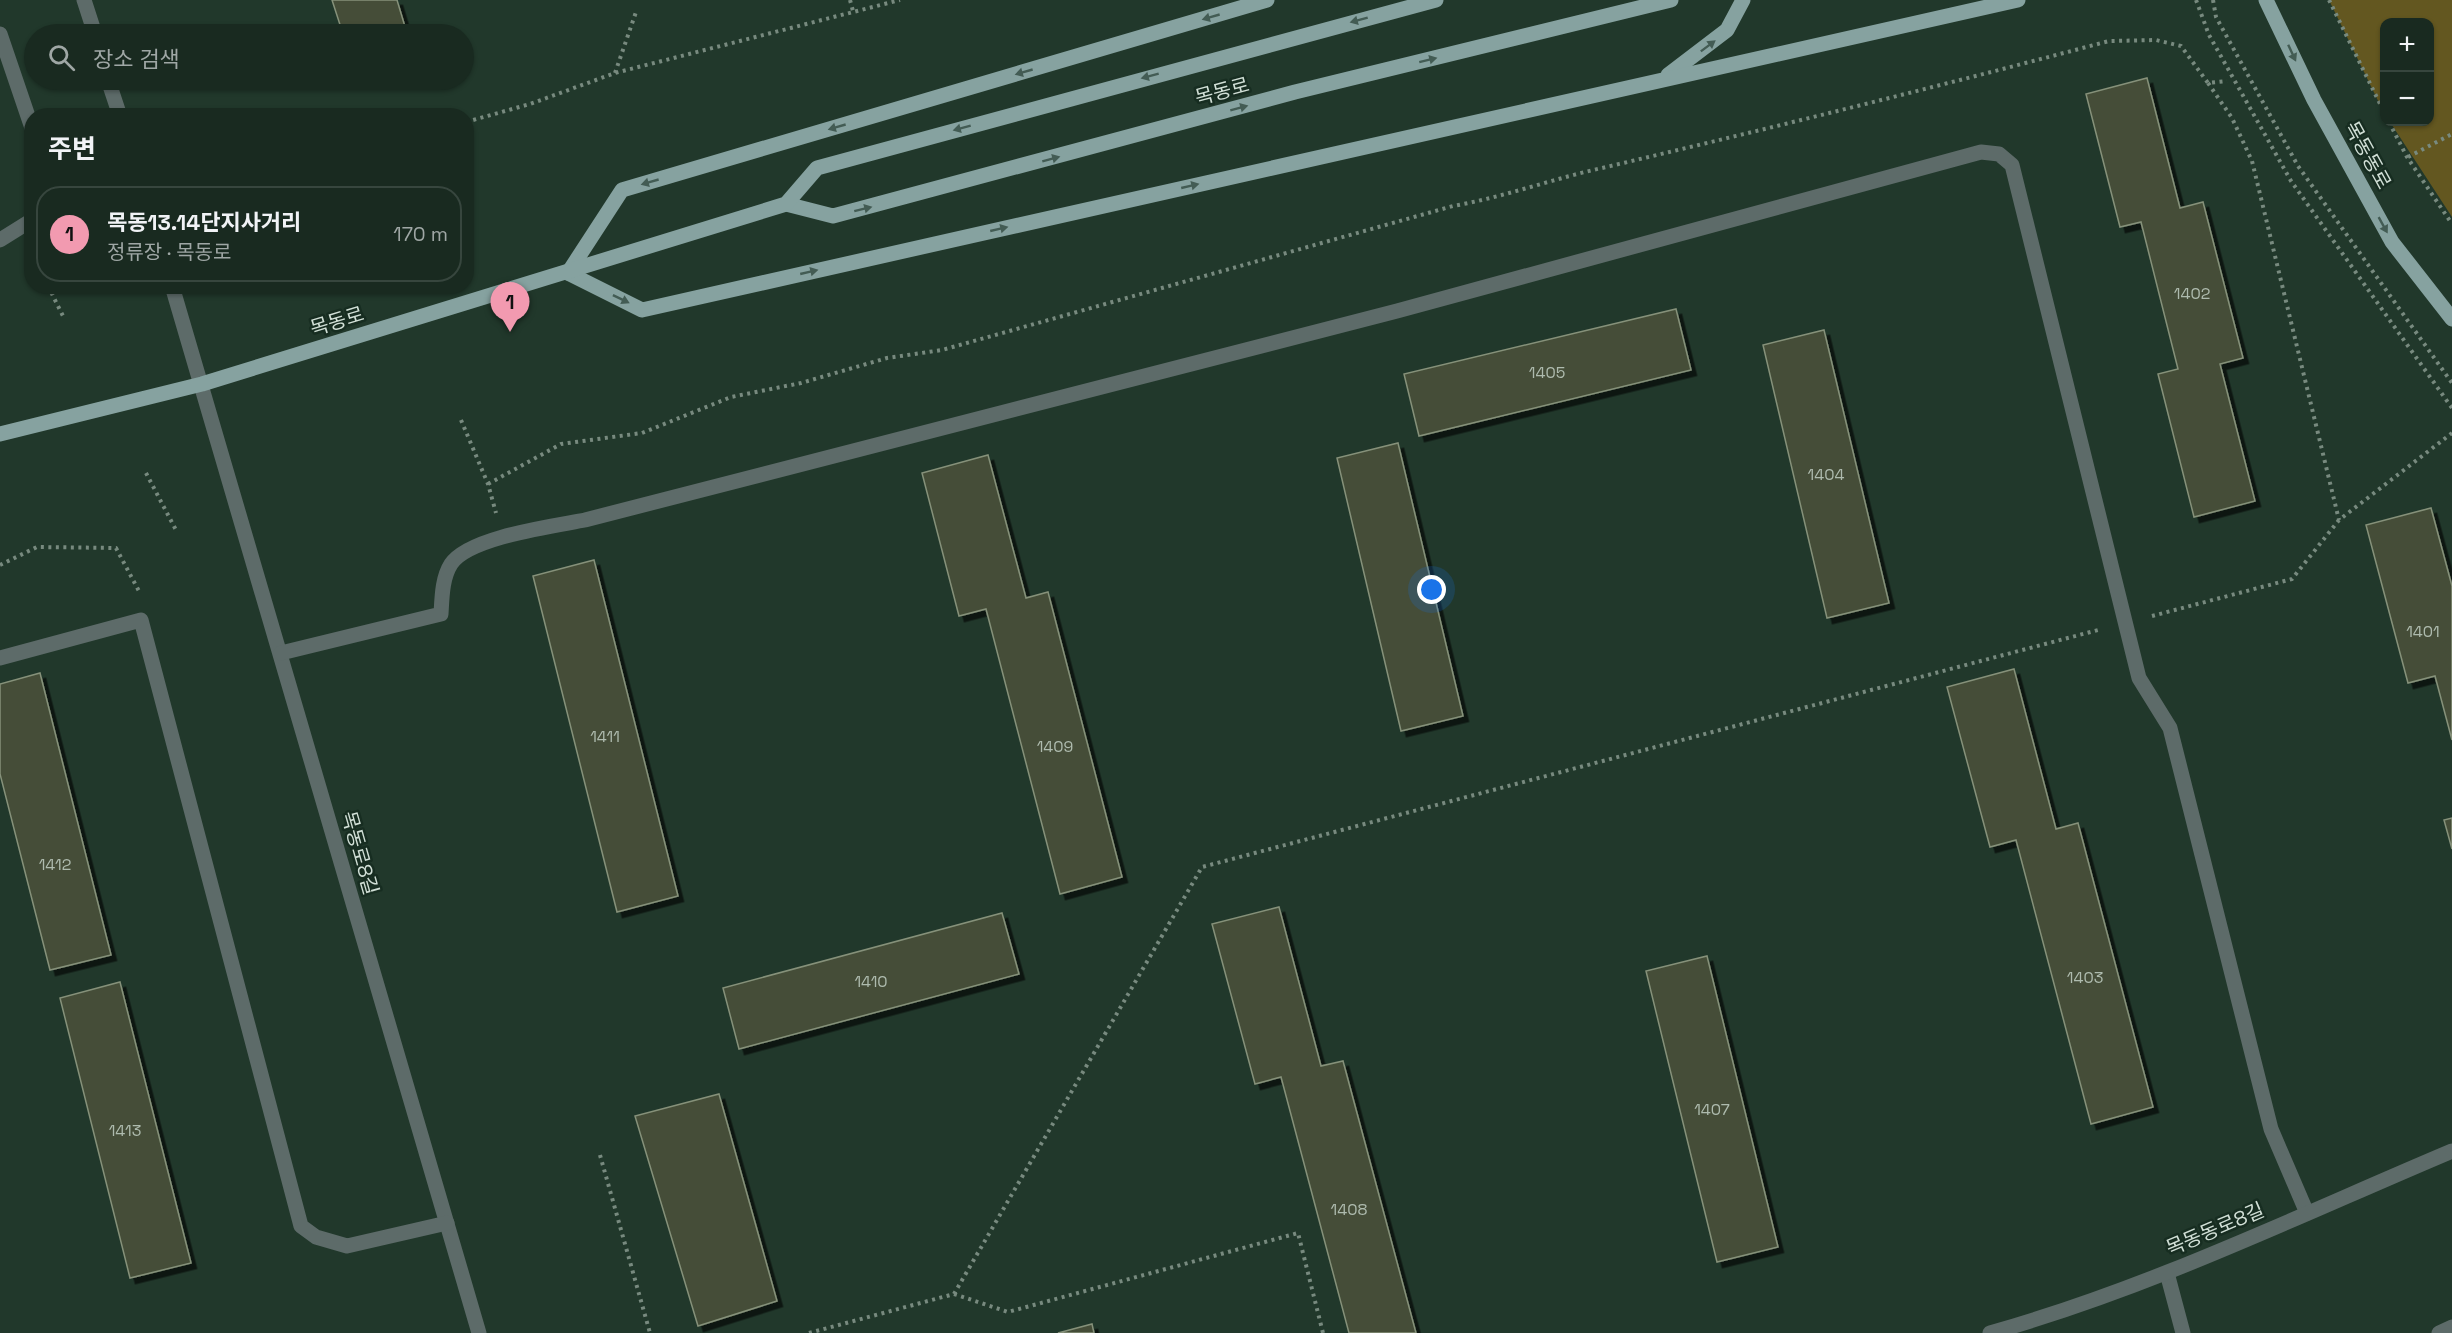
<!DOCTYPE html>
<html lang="ko">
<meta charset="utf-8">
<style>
:root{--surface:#192a20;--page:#223229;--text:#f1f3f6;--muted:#9fa7a5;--line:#37463e;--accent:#f29ab0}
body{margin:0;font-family:"Space Grotesk","Noto Sans KR",sans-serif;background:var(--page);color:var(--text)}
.controls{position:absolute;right:18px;top:18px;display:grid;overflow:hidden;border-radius:12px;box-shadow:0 2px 4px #0004}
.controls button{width:54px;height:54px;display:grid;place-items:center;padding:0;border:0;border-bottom:2px solid var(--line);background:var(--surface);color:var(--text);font:30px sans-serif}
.you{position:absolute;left:1432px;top:590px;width:21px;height:21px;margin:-15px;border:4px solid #fff;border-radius:50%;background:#1a73e8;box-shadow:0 0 0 9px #1a73e833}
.badge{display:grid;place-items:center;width:39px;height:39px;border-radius:50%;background:var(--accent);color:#111;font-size:20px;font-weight:700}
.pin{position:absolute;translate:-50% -50px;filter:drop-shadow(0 2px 3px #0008)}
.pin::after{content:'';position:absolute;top:32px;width:21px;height:18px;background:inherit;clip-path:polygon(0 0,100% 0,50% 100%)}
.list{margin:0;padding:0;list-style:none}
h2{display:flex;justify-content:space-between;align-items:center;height:78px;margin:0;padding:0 24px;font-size:26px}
h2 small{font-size:20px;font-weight:400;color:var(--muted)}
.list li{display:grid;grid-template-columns:39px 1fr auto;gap:18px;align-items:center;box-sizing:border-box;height:96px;margin:0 12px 12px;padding:0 12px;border:2px solid var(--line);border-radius:24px}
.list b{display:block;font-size:22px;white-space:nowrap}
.list p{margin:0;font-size:20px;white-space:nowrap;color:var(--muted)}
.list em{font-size:20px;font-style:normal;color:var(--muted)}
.icon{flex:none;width:33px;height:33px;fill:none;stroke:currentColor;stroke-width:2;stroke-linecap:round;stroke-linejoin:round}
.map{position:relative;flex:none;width:2452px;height:1333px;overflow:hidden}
.search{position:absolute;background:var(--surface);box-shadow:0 2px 4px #0004;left:24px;top:24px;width:450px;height:66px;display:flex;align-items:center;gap:15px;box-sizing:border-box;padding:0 21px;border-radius:33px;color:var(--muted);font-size:22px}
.panel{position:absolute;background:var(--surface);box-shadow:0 2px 4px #0004;left:24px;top:108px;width:450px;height:186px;border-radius:24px}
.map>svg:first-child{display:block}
.green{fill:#635720}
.building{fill:#444e38;stroke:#86917a;stroke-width:1.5;filter:url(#shadow)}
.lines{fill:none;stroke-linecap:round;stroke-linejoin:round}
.path{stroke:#788a7f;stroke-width:4;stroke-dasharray:3 4.5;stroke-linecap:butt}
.minor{stroke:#5d6b69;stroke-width:15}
.major{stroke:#86a2a0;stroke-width:15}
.oneway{fill:#435c54}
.labels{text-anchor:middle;stroke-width:5;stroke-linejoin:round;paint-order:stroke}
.number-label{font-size:16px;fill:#aebbae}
.street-label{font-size:20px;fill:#d1dfd6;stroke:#172d21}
</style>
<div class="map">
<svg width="2452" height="1333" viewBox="0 0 2452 1333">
<defs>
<filter id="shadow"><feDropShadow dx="5.5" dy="5.5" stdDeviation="0" flood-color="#0009"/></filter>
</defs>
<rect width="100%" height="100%" fill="#21382b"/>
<polygon class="green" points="2329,0 2452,0 2452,217 2390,122 2430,122 2430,22 2384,22 2384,113"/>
<g class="building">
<polygon points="332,0 397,0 406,30 390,34 343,34"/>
<polygon points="2147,78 2180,208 2203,202 2243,358 2220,364 2255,501 2194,517 2158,374 2178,369 2141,222 2120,227 2086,94"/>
<polygon points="1676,309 1691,370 1419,436 1404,374"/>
<polygon points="1824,330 1889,603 1827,618 1763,345"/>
<polygon points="1398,443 1463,716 1401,731 1337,458"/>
<polygon points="988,455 1026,598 1048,592 1122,877 1060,894 986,609 959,616 922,473"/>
<polygon points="2431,508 2452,586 2452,740 2435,676 2408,683 2366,525"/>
<polygon points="594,560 678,896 617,912 533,576"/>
<polygon points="2014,669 2056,829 2078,823 2153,1107 2091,1124 2016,840 1990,847 1947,687"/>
<polygon points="40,673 111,955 50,970 0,774 0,684"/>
<polygon points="2452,818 2452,849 2444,820"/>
<polygon points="1279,907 1321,1066 1343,1061 1416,1333 1349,1333 1281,1077 1255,1084 1212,924"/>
<polygon points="1002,913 1019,974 739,1049 723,988"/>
<polygon points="1707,956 1778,1247 1717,1262 1646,971"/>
<polygon points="120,982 191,1263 130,1278 60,998"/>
<polygon points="719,1094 777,1301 698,1326 635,1116"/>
<polygon points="1092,1324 1094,1333 1058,1333"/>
</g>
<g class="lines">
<g class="path">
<polyline points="850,0 853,11"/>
<polyline points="2196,0 2209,35 2291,181 2452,408"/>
<polyline points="2213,0 2216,17 2298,166 2452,383"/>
<polyline points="2329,0 2384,112"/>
<polyline points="615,73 636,12"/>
<polyline points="2208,83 2232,118 2252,161 2339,520"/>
<polyline points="466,122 530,104 615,73 900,0"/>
<polyline points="2389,122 2407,157 2452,224"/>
<polyline points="2408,157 2452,134"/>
<polyline points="48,286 64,318"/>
<polyline points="461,420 488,484 496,513"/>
<polyline points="146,473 177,532"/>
<path d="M488,484L561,444L642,433L731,397L801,383L887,358L942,350L1453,206C1504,197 1552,179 1602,168C1772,128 1940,86 2109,41L2156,40L2181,46L2208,83L2227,81"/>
<polyline points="0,565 37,547 116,548 140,593"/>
<polyline points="2152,616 2292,579 2339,520 2452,433"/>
<polyline points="600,1155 650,1333"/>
<polyline points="954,1294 1008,1312 1298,1233 1323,1333"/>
<polyline points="809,1333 954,1294 1202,867 2098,630"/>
</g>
<g class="minor">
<polyline points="84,0 95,34"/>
<polyline points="0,34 32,128"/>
<polyline points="108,80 120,116"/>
<polyline points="0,240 32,220"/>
<polyline points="172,286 479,1333"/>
<path d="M281,653L441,614C442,598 442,578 451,564C469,537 554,526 585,520L1397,311L1981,152L1999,154L2012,165L2139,678L2170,728L2271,1129L2307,1213"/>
<polyline points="0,658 141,620 301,1226 316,1237 347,1246 447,1223"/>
<polyline points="2167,1273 2183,1333"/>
<path d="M1990,1333C2150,1288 2300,1215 2452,1151"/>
<polyline points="2439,1333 2452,1327"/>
</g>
<g class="major">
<polyline points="2266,0 2314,100 2392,242 2452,319"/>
<polyline points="1668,75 1727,30 1743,0"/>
<polyline points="786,204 833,216 1295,92 1671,0"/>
<polyline points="568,273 642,310 2018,0"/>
<polyline points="568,273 622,190 1267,0"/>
<polyline points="0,434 202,384 786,204 817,168 1436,0"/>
</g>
</g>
<defs><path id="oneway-solid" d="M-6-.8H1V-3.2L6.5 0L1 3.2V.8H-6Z" transform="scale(1.5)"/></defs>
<g class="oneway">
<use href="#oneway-solid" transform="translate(1211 17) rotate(164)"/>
<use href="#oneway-solid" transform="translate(1359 20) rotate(165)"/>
<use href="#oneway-solid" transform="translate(1708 46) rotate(-37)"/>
<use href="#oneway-solid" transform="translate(2292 53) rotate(65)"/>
<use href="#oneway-solid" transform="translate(1428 60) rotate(-14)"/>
<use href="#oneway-solid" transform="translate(1024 72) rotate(164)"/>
<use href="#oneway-solid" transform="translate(1150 76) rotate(165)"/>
<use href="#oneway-solid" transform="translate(1239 108) rotate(-15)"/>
<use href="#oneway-solid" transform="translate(837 127) rotate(164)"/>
<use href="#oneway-solid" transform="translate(962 128) rotate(165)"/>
<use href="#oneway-solid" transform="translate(1051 159) rotate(-15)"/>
<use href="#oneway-solid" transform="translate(650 182) rotate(164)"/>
<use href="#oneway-solid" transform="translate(1190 186) rotate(-13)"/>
<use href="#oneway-solid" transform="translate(863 209) rotate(-14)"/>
<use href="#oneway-solid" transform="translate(2383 225) rotate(61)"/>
<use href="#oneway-solid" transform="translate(999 229) rotate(-13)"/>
<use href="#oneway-solid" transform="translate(809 272) rotate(-13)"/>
<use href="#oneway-solid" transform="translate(621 299) rotate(26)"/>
</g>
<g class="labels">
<g class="number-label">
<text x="2192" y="299">1402</text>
<text x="1547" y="378">1405</text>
<text x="1826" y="480">1404</text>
<text x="2423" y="637">1401</text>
<text x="605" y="742">1411</text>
<text x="1055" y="752">1409</text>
<text x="55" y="870">1412</text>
<text x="2085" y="983">1403</text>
<text x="871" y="987">1410</text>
<text x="1712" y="1115">1407</text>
<text x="125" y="1136">1413</text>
<text x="1349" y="1215">1408</text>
</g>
<g class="street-label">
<text transform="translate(1222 91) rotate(-15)" y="7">목동로</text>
<text transform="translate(2368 155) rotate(61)" y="7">목동동로</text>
<text transform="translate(337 321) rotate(-17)" y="7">목동로</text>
<text transform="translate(360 853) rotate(74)" y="7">목동로8길</text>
<text transform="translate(2215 1229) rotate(-23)" y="7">목동동로8길</text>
</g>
</g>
</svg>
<div class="controls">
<button>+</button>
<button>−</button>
</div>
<div class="you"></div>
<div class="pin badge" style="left:510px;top:332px">1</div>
<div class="search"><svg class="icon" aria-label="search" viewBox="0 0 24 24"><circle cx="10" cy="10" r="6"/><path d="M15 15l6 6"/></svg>장소 검색</div>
<section class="panel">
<h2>주변<small></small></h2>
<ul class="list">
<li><span class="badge">1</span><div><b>목동13.14단지사거리</b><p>정류장 · 목동로</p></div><em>170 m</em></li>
</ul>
</section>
</div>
